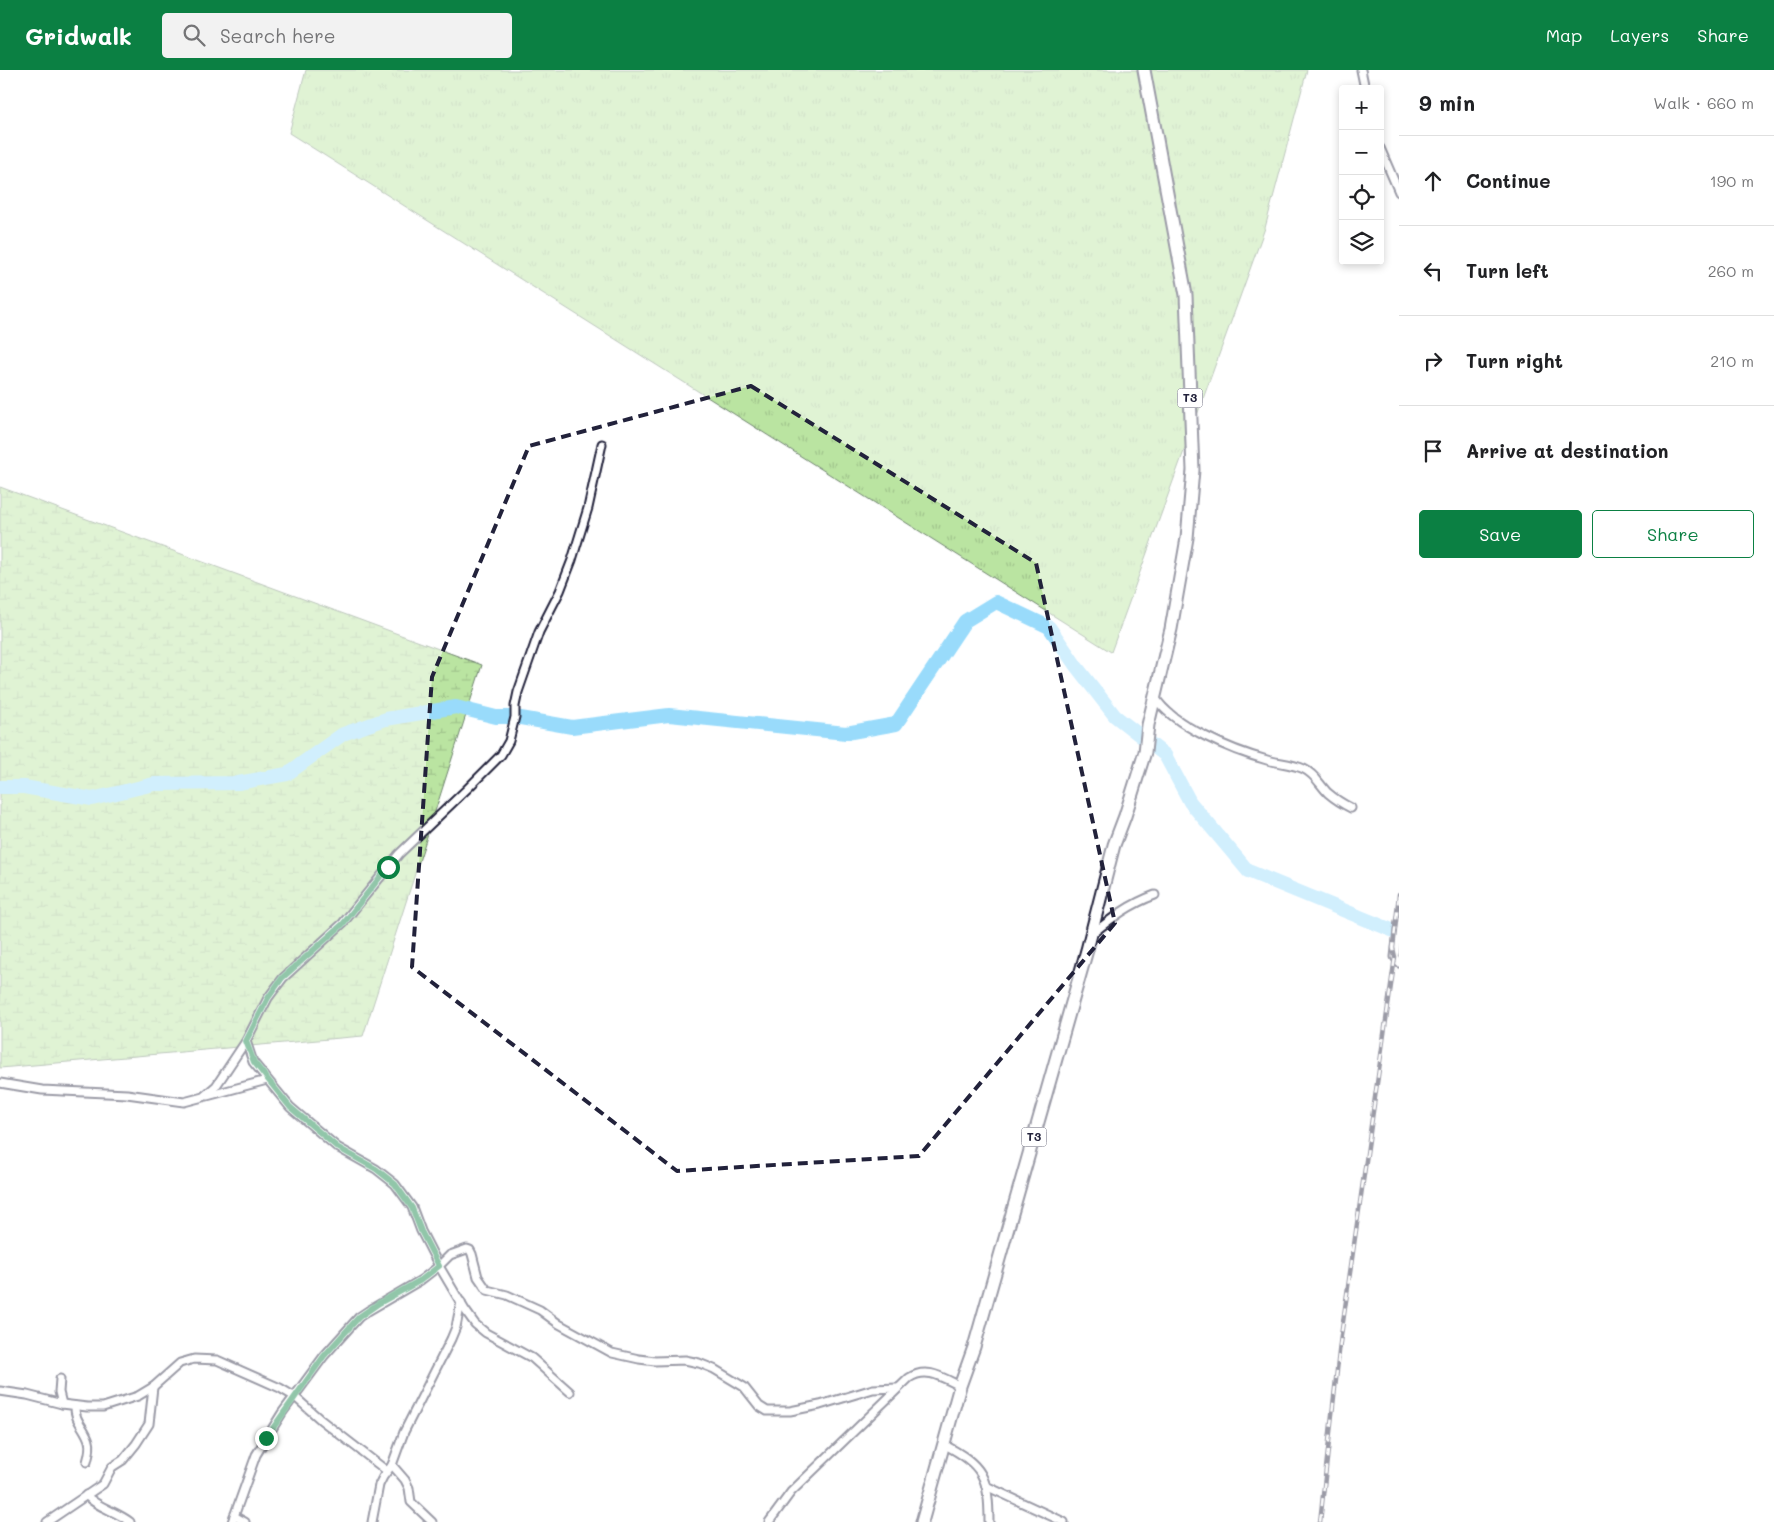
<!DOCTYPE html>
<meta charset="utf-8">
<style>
:root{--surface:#fff;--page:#f2f2f2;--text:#202124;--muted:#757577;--line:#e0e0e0;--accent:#0b8043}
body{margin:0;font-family:Mali,sans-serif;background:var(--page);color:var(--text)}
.controls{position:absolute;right:15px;top:15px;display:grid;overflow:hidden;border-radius:5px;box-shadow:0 2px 8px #0003}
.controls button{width:45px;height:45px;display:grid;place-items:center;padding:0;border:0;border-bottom:1px solid var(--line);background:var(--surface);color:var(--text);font:25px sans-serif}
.stop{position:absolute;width:15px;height:15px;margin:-11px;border:4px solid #0b8043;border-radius:50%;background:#fff}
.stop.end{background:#0b8043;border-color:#fff;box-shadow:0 1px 5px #0008}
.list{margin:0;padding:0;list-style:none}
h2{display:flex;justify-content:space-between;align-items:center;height:65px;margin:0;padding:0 20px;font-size:21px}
h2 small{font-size:16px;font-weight:400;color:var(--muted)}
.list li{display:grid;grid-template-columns:32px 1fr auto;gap:15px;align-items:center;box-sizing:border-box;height:90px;padding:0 20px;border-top:1px solid var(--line)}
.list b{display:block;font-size:19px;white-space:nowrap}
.list em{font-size:16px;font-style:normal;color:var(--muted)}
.actions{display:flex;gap:10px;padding:15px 20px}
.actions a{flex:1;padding:11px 0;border:1px solid var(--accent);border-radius:5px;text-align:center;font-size:18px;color:var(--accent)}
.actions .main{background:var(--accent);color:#fff}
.icon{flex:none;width:28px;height:28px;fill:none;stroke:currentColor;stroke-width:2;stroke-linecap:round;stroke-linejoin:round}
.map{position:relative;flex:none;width:1399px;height:1452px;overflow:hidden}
header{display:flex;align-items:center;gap:30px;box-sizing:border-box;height:70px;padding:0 25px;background:var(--accent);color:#fff}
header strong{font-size:24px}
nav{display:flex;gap:28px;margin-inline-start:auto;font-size:18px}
.search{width:350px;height:45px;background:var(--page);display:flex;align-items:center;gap:12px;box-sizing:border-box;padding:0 18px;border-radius:5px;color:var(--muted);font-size:19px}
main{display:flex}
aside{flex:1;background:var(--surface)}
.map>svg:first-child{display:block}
.grass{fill:url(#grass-tufts);stroke:#6e836e}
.wetland{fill:url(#wetland-marsh);stroke:#6e836e}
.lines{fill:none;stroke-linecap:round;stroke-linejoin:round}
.river{stroke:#99dbfb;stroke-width:14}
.minor-casing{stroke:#22223b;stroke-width:11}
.trunk-casing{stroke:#22223b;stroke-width:15}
.minor{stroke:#fff;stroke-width:7}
.trunk{stroke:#fff;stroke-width:11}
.rail-casing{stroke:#22223b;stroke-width:4.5}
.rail{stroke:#fff;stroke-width:2.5;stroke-dasharray:8;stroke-linecap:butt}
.route{stroke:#0b8043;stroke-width:6}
.marked{fill:none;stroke:#22223b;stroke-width:4;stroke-dasharray:10 6;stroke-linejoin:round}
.labels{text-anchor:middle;stroke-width:5;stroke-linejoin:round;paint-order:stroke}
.shield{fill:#fff;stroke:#646476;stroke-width:1}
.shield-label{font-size:12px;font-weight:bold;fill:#22223b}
</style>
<header>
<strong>Gridwalk</strong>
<div class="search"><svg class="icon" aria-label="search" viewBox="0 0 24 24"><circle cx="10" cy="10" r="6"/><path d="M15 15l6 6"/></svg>Search here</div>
<nav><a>Map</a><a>Layers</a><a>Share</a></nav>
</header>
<main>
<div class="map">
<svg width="1399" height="1452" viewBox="0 0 1399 1452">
<defs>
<pattern id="grass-tufts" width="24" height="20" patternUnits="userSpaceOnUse" patternTransform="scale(1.25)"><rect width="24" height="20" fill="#bae4a1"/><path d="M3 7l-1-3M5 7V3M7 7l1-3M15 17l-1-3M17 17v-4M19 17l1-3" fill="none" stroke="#a0c38c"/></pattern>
<pattern id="wetland-marsh" width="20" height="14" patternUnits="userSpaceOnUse" patternTransform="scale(1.25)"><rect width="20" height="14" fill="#bae4a1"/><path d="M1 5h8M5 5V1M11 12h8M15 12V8" fill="none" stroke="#a0c38c"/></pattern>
</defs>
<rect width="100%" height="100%" fill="#fff"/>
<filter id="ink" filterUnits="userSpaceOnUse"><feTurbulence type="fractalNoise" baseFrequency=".02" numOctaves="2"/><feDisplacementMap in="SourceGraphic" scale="10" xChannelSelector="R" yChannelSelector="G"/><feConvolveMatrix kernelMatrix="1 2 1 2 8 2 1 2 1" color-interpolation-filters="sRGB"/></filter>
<g filter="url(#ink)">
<polygon class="grass" points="306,0 1307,0 1265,158 1111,582 289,63"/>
<polygon class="wetland" points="0,417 482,595 363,966 0,998"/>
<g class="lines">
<polyline class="river" points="0,717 24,717 92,729 154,714 238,713 287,704 343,664 386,649 456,637 496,647 515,647 572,657 669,645 846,663 896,654 965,551 996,532 1049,557 1076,596 1115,646 1165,685 1190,732 1248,801 1399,863"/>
<g class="minor-casing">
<g id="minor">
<polyline points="1361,0 1365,19"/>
<polyline points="1380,78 1399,122"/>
<path d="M1155,627C1172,656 1234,681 1267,690C1278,693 1293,694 1304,699C1315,704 1320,715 1328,723C1335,729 1343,734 1351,738"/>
<polyline points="1399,851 1395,887 1399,893"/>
<path d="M1092,864C1112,848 1130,834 1155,825"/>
<polyline points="246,971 253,992 290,1037 337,1077 376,1099 395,1114 412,1137 421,1161 439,1196 465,1240 475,1254 486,1263 532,1288 570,1322"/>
<polyline points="0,1013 42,1020 127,1024 184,1032 203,1027 216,1016 246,971 268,928 283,908 343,853 399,784 467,719 501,685 509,671 515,647 515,636 518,622 539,562 560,521 572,490 588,438 602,374"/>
<polyline points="207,1026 267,1010"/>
<polyline points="60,1309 59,1322 62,1334"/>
<polyline points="0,1321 27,1325 62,1334 87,1337 103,1337 138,1326 153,1317 180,1293 194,1289 217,1290 280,1318 295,1327 321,1350 387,1401"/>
<path d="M75,1336C74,1351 85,1357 89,1371C91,1377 89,1385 87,1392"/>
<path d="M943,1374C983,1395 989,1407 989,1452"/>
<polyline points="392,1395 405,1410 409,1418 411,1432 432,1452"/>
<polyline points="986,1416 1064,1452"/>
<path d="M86,1425C96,1437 118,1442 130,1452"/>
<polyline points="234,1446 245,1452"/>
<polyline points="47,1452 103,1414 112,1397 123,1390 136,1374 149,1354 153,1317"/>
<polyline points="232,1452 256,1385 282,1343 324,1286 359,1247 368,1241 421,1210 439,1196 450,1185 467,1179 470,1180 472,1184 478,1207 487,1220 507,1225 540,1240 559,1254 612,1283 639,1289 655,1291 685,1290 699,1293 714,1299 744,1317 759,1336 767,1341 790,1341 820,1335 873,1319 897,1318"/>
<polyline points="372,1452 379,1415 383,1407 392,1395 404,1362 451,1269 456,1257 461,1232"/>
<path d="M769,1452L791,1422L909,1308C927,1296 943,1308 960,1316"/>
</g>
</g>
<g class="trunk-casing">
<polyline id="trunk" points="922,1452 960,1316 974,1277 1087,880 1114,775 1125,746 1145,682 1148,655 1171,559 1187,468 1193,400 1186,225 1144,0"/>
</g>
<use href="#minor" class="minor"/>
<use href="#trunk" class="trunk"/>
<g class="rail-casing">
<polyline id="rail" points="1320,1452 1340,1273 1395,887 1393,878 1399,824"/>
</g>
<use href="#rail" class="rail"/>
</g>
</g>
<g class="lines" filter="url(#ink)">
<polyline class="route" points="266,1368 324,1286 359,1247 379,1233 421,1210 439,1196 421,1161 412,1138 395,1114 376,1099 337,1077 290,1037 254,992 246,971 268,928 282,908 343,854 388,797"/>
</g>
<path d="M0 0H1399V1452H0ZM751,316L1036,493L1115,853L919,1086L677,1101L412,897L432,607L529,376Z" fill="#fff" fill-opacity=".55" fill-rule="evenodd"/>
<path class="marked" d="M751,316L1036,493L1115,853L919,1086L677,1101L412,897L432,607L529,376Z"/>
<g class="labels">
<g class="shield">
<rect x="1177.5" y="318.5" width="25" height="19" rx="4"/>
<rect x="1021.5" y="1057.5" width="25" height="19" rx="4"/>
</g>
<g class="shield-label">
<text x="1190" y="332">T3</text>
<text x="1034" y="1071">T3</text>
</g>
</g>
</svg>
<div class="controls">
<button>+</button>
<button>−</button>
<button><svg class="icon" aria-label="locate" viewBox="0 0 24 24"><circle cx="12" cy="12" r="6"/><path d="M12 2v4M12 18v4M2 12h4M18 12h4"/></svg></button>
<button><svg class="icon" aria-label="layers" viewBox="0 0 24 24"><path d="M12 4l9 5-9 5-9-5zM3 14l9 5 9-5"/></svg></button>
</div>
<div class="stop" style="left:388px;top:797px"></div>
<div class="stop end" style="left:266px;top:1368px"></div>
</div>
<aside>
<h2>9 min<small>Walk · 660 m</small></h2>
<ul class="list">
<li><svg class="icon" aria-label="ahead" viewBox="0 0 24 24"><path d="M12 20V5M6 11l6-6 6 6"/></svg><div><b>Continue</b></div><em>190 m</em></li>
<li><svg class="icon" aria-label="left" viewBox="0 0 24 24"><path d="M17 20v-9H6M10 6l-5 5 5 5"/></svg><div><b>Turn left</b></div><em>260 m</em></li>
<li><svg class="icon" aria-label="right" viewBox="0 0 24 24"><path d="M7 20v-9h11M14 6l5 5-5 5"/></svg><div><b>Turn right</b></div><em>210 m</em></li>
<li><svg class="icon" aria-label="arrive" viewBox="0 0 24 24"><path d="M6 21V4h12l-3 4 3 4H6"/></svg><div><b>Arrive at destination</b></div></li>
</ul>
<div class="actions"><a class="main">Save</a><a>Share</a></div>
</aside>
</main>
